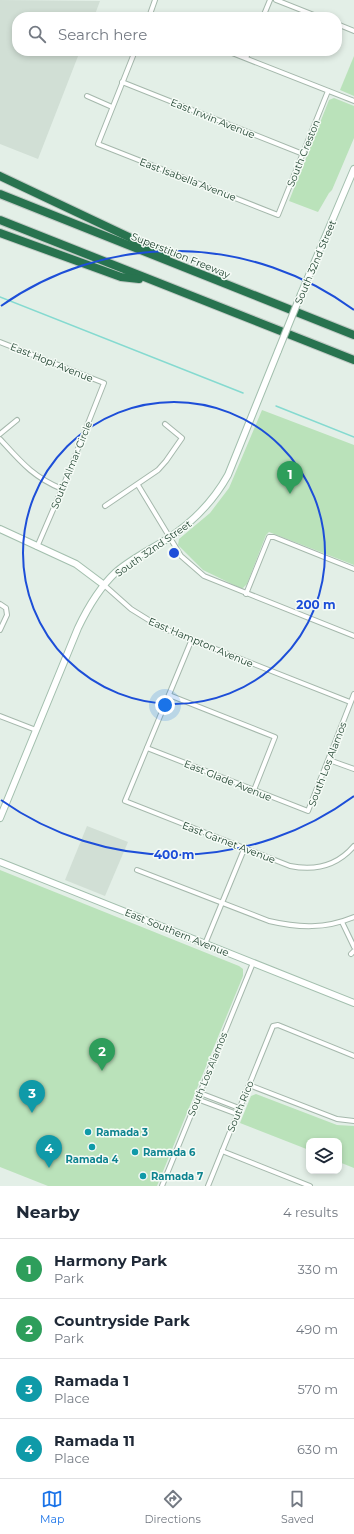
<!DOCTYPE html>
<style>
:root{--surface:#fff;--page:#f6f6f7;--text:#1f2937;--muted:#747a83;--line:#e0e1e3;--accent:#1a73e8}
body{margin:0;font-family:Montserrat,sans-serif;background:var(--page);color:var(--text)}
.controls{position:absolute;right:12px;bottom:12px;display:grid;overflow:hidden;border-radius:8px;box-shadow:0 2px 6px #0003}
.controls button{width:36px;height:36px;display:grid;place-items:center;padding:0;border:0;border-bottom:1px solid var(--line);background:var(--surface);color:var(--text);font:20px sans-serif}
.you{position:absolute;left:165px;top:705px;width:14px;height:14px;margin:-10px;border:3px solid #fff;border-radius:50%;background:#1a73e8;box-shadow:0 0 0 6px #1a73e833}
.badge{display:grid;place-items:center;width:26px;height:26px;border-radius:50%;background:var(--accent);color:#fff;font-size:13px;font-weight:700}
.pin{position:absolute;translate:-50% -33px;filter:drop-shadow(0 1px 2px #0008)}
.pin::after{content:'';position:absolute;top:21px;width:14px;height:12px;background:inherit;clip-path:polygon(0 0,100% 0,50% 100%)}
.list{margin:0;padding:0;list-style:none}
h2{display:flex;justify-content:space-between;align-items:center;height:52px;margin:0;padding:0 16px;font-size:17px}
h2 small{font-size:13px;font-weight:400;color:var(--muted)}
.list li{display:grid;grid-template-columns:26px 1fr auto;gap:12px;align-items:center;box-sizing:border-box;height:60px;padding:0 16px;border-top:1px solid var(--line)}
.list b{display:block;font-size:15px;white-space:nowrap}
.list p{margin:0;font-size:13px;white-space:nowrap;color:var(--muted)}
.list em{font-size:13px;font-style:normal;color:var(--muted)}
.icon{flex:none;width:22px;height:22px;fill:none;stroke:currentColor;stroke-width:2;stroke-linecap:round;stroke-linejoin:round}
.map{position:relative;flex:none;width:354px;height:1186px;overflow:hidden}
.search{position:absolute;background:var(--surface);box-shadow:0 2px 6px #0003;left:12px;right:12px;top:12px;height:44px;display:flex;align-items:center;gap:10px;box-sizing:border-box;padding:0 14px;border-radius:16px;color:var(--muted);font-size:15px}
.sheet{height:292px;background:var(--surface)}
nav{display:flex;justify-content:space-around;align-items:center;box-sizing:border-box;height:56px;border-top:1px solid var(--line);background:var(--surface);font-size:11px;color:var(--muted)}
nav a{display:grid;justify-items:center;gap:2px}
nav .on{color:var(--accent)}
.map>svg:first-child{display:block}
.built{fill:#d1dfd5}
.green{fill:#bae2ba}
.lines{fill:none;stroke-linecap:round;stroke-linejoin:round}
.stream{stroke:#85dad0;stroke-width:1.5}
.street-casing{stroke:#a5b8ac;stroke-width:6}
.secondary-casing{stroke:#a3bfae;stroke-width:8}
.highway-casing{stroke:#c1cac5;stroke-width:10}
.street{stroke:#fff;stroke-width:4}
.secondary{stroke:#fff;stroke-width:6}
.highway{stroke:#28734f;stroke-width:8}
.secondary-bridge-casing{stroke:#a3bfae;stroke-width:8;stroke-linecap:butt}
.secondary-bridge{stroke:#fff;stroke-width:6}
.ring{fill:none;stroke:#1d4ed8;stroke-width:2}
.culture-dot{fill:#0f9aa8;stroke:#f5fbf6;stroke-width:1.5}
.labels{text-anchor:middle;stroke-width:3;stroke-linejoin:round;paint-order:stroke}
.street-label{font-size:10px;fill:#204330;stroke:#f5fbf6}
.culture-label{font-size:10px;font-weight:bold;fill:#0d838f;stroke:#f5fbf6;text-anchor:start}
.centre{fill:#1d4ed8;stroke:#f5fbf6;stroke-width:2}
.ring-label{font-size:12px;text-anchor:middle;font-weight:bold;fill:#1d4ed8;stroke:#f5fbf6;stroke-width:3;stroke-linejoin:round;paint-order:stroke}
</style>
<div class="map">
<svg width="354" height="1186" viewBox="0 0 354 1186">
<rect width="100%" height="100%" fill="#e3efe7"/>
<g class="built">
<polygon points="0,0 100,1 94,17 17,17 17,51 80,51 38,159 0,144"/>
<polygon points="87,826 128,842 105,896 65,880"/>
</g>
<g class="green">
<polygon points="354,56 354,96 340,90"/>
<polygon points="334,98 354,106 354,138 332,190 329,193 318,212 289,201 329,100"/>
<polygon points="262,410 354,445 354,565 269,532 266,535 247,584 243,588 240,588 203,570 178,545 179,539 210,513 229,488"/>
<polygon points="0,870 239,966 243,969 243,976 157,1186 48,1186 0,1167"/>
<polygon points="256,1094 337,1125 354,1126 354,1168 339,1162 339,1141 309,1141 309,1150 240,1123 251,1096"/>
</g>
<g class="lines">
<g class="stream">
<polyline points="0,297 243,393"/>
<polyline points="276,406 354,437"/>
</g>
<g class="street-casing">
<g id="street">
<polyline points="276,0 319,17"/>
<polyline points="149,17 155,0"/>
<polyline points="263,17 270,0"/>
<polyline points="337,24 354,31"/>
<polyline points="135,51 98,144 278,215 328,91"/>
<polyline points="227,51 354,101"/>
<polyline points="246,58 249,51"/>
<polyline points="122,82 303,154"/>
<polyline points="87,96 112,107"/>
<polyline points="0,342 104,383 62,489 37,547"/>
<polyline points="0,434 17,420"/>
<path d="M0,439C21,462 33,477 62,489"/>
<polyline points="138,485 181,556 204,576 354,636"/>
<polyline points="105,506 158,470 166,461 182,438 165,424"/>
<polyline points="104,585 131,609 160,627 350,702"/>
<polyline points="246,594 269,537 274,537 354,569"/>
<polyline points="0,604 6,608 7,615 0,630"/>
<path d="M192,639L125,801L290,866C315,871 337,866 354,846"/>
<polyline points="169,695 275,737 254,790"/>
<polyline points="0,716 36,730"/>
<polyline points="147,748 308,811 354,694"/>
<polyline points="329,760 354,769"/>
<path d="M137,870L269,921C299,928 325,929 354,917"/>
<polyline points="342,922 354,947"/>
<polyline points="205,944 245,847"/>
<polyline points="351,954 354,951"/>
<polyline points="249,1085 337,1119 354,1121"/>
<polyline points="200,1093 239,1108"/>
<polyline points="197,1099 237,1114"/>
<polyline points="222,1151 310,1186"/>
<polyline points="162,1186 253,963"/>
<polyline points="208,1186 273,1026 278,1025 354,1056"/>
</g>
</g>
<g class="secondary-casing">
<g id="secondary">
<polyline points="301,294 354,169"/>
<polyline points="0,529 76,564 104,585"/>
<path d="M0,818L78,628C88,607 99,588 116,572C132,558 152,549 170,537C194,521 214,500 228,475L278,351"/>
<polyline points="0,862 354,1003"/>
</g>
</g>
<g class="highway-casing">
<g id="highway">
<polyline points="0,176 167,255"/>
<polyline points="0,194 354,335"/>
<polyline points="0,220 354,360"/>
<polyline points="0,233 121,277 139,279"/>
</g>
</g>
<use href="#street" class="street"/>
<use href="#secondary" class="secondary"/>
<use href="#highway" class="highway"/>
<g class="secondary-bridge-casing">
<polyline id="secondary-bridge" points="278,351 301,294"/>
</g>
<use href="#secondary-bridge" class="secondary-bridge"/>
</g>
<g class="ring">
<circle cx="174" cy="553" r="151"/>
<path d="M354 796A302 302 0 0 1 1 800M1 306A302 302 0 0 1 354 310"/>
</g>
<g class="culture-dot">
<circle cx="88" cy="1132" r="4"/>
<circle cx="92" cy="1147" r="4"/>
<circle cx="135" cy="1152" r="4"/>
<circle cx="143" cy="1176" r="4"/>
</g>
<g class="labels">
<g class="street-label">
<text transform="translate(213 118) rotate(22)" y="4">East Irwin Avenue</text>
<text transform="translate(303 153) rotate(-68)" y="4">South Creston</text>
<text transform="translate(188 179) rotate(21)" y="4">East Isabella Avenue</text>
<text transform="translate(181 255) rotate(22)" y="4">Superstition Freeway</text>
<text transform="translate(315 262) rotate(-67)" y="4">South 32nd Street</text>
<text transform="translate(52 362) rotate(22)" y="4">East Hopi Avenue</text>
<text transform="translate(71 465) rotate(-68)" y="4">South Almar Circle</text>
<text transform="translate(153 548) rotate(-35)" y="4">South 32nd Street</text>
<text transform="translate(201 642) rotate(23)" y="4">East Hampton Avenue</text>
<text transform="translate(327 764) rotate(-69)" y="4">South Los Alamos</text>
<text transform="translate(228 780) rotate(22)" y="4">East Glade Avenue</text>
<text transform="translate(229 842) rotate(21)" y="4">East Garnet Avenue</text>
<text transform="translate(177 932) rotate(22)" y="4">East Southern Avenue</text>
<text transform="translate(207 1074) rotate(-68)" y="4">South Los Alamos</text>
<text transform="translate(240 1106) rotate(-68)" y="4">South Rico</text>
</g>
<g class="culture-label">
<text x="96" y="1136">Ramada 3</text>
<text x="143" y="1156">Ramada 6</text>
<text x="92" y="1163" text-anchor="middle">Ramada 4</text>
<text x="151" y="1180">Ramada 7</text>
</g>
</g>
<circle cx="174" cy="553" r="6" class="centre"/>
<g class="ring-label">
<text x="316" y="609">200 m</text>
<text x="174" y="859">400 m</text>
</g>
</svg>
<div class="controls">
<button><svg class="icon" aria-label="layers" viewBox="0 0 24 24"><path d="M12 4l9 5-9 5-9-5zM3 14l9 5 9-5"/></svg></button>
</div>
<div class="you"></div>
<div class="pin badge" style="left:290px;top:494px;background:#2e9e5b">1</div>
<div class="pin badge" style="left:102px;top:1071px;background:#2e9e5b">2</div>
<div class="pin badge" style="left:32px;top:1113px;background:#0f9aa8">3</div>
<div class="pin badge" style="left:49px;top:1168px;background:#0f9aa8">4</div>
<div class="search"><svg class="icon" aria-label="search" viewBox="0 0 24 24"><circle cx="10" cy="10" r="6"/><path d="M15 15l6 6"/></svg>Search here</div>
</div>
<section class="sheet">
<h2>Nearby<small>4 results</small></h2>
<ul class="list">
<li><span class="badge" style="background:#2e9e5b">1</span><div><b>Harmony Park</b><p>Park</p></div><em>330 m</em></li>
<li><span class="badge" style="background:#2e9e5b">2</span><div><b>Countryside Park</b><p>Park</p></div><em>490 m</em></li>
<li><span class="badge" style="background:#0f9aa8">3</span><div><b>Ramada 1</b><p>Place</p></div><em>570 m</em></li>
<li><span class="badge" style="background:#0f9aa8">4</span><div><b>Ramada 11</b><p>Place</p></div><em>630 m</em></li>
</ul>
</section>
<nav>
<a class="on"><svg class="icon" aria-label="map" viewBox="0 0 24 24"><path d="M3 6l6-2 6 2 6-2v14l-6 2-6-2-6 2zM9 4v14M15 6v14"/></svg>Map</a>
<a><svg class="icon" aria-label="directions" viewBox="0 0 24 24"><path d="M12 3l9 9-9 9-9-9zM9 14v-3h6M13 9l2 2-2 2"/></svg>Directions</a>
<a><svg class="icon" aria-label="saved" viewBox="0 0 24 24"><path d="M7 4h10v16l-5-4-5 4z"/></svg>Saved</a>
</nav>
